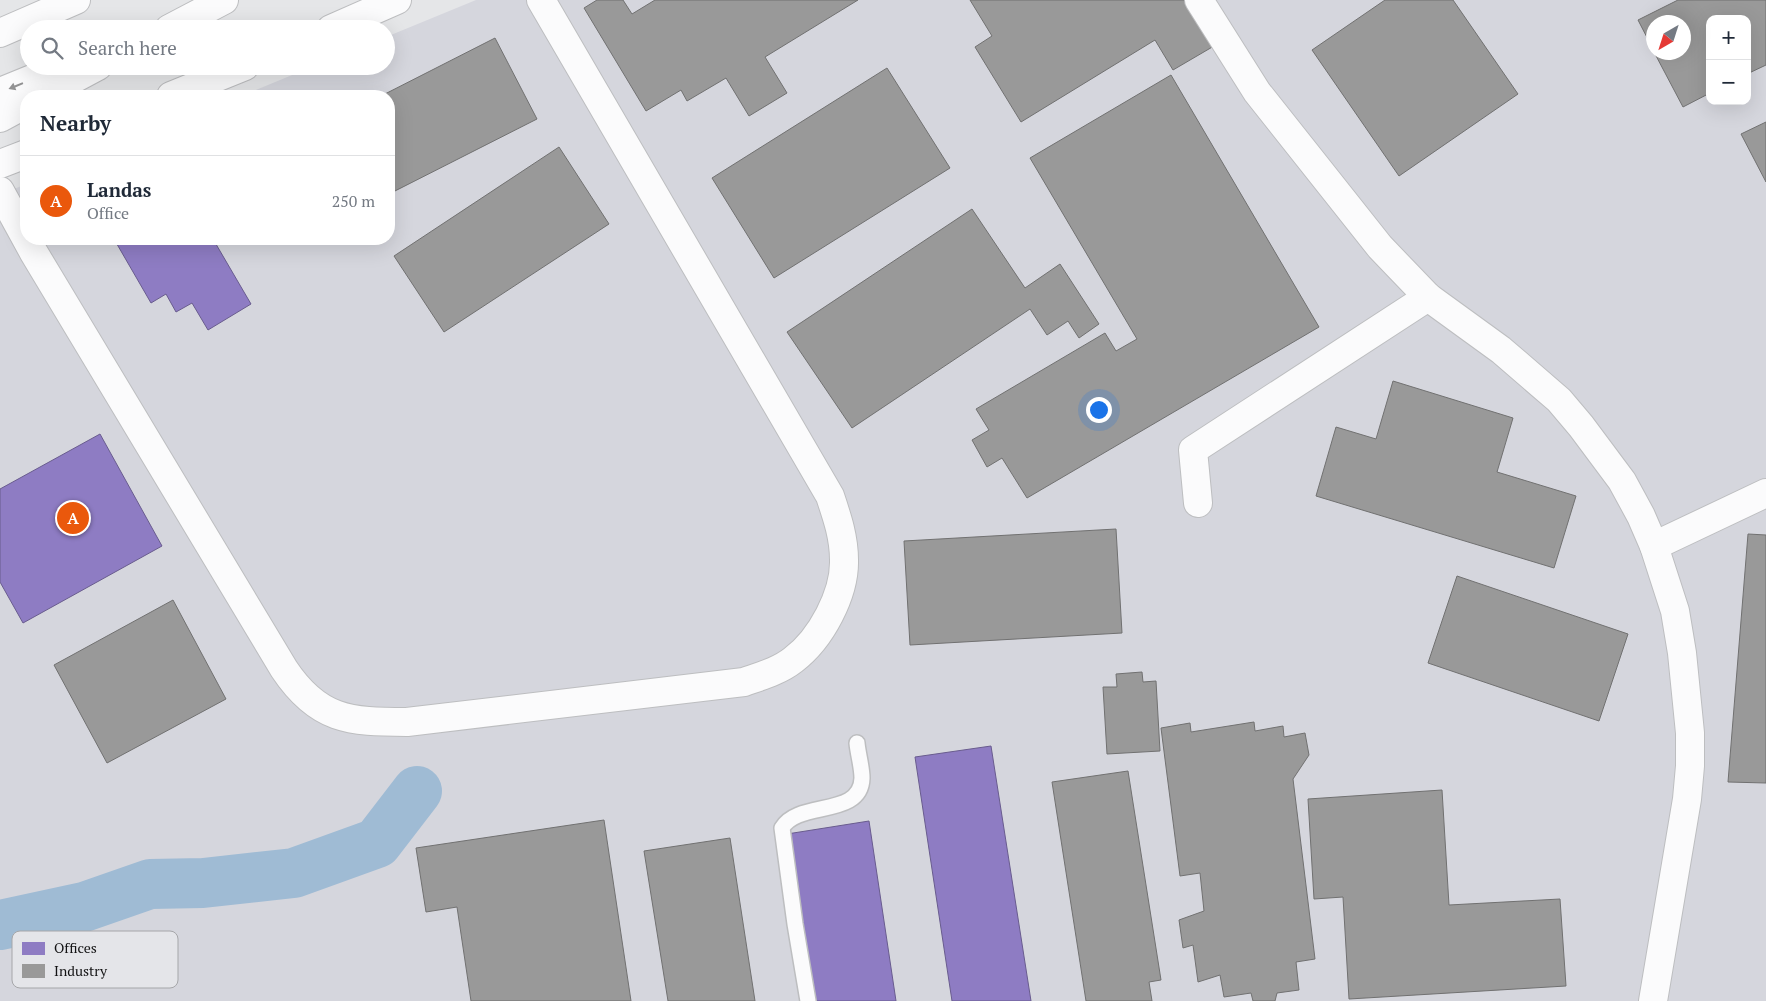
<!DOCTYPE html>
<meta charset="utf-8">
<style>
:root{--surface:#fff;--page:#f6f6f7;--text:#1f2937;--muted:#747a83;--line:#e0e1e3;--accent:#ea580c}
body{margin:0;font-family:"PT Serif",serif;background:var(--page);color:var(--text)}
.controls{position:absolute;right:15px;top:15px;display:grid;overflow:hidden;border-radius:10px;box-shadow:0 5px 20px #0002}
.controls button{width:45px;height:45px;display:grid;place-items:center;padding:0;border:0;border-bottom:1px solid var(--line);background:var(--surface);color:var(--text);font:25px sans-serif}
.compass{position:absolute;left:1646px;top:15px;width:45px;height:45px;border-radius:50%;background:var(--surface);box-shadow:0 5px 20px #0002;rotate:219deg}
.you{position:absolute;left:1098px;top:409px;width:18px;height:18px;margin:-12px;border:4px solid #fff;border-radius:50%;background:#1a73e8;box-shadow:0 0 0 8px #1a73e833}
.badge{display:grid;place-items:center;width:32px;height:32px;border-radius:50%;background:var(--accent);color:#fff;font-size:16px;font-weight:700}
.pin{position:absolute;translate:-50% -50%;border:2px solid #fff;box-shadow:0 1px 5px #0006}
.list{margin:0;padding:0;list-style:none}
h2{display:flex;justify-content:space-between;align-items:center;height:65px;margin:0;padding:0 20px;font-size:21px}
h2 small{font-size:16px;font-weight:400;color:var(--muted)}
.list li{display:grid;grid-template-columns:32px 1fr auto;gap:15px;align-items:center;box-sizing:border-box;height:90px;padding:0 20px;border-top:1px solid var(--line)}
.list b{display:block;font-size:19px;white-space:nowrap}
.list p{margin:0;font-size:16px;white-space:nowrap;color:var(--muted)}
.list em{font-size:16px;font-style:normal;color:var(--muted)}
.icon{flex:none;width:28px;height:28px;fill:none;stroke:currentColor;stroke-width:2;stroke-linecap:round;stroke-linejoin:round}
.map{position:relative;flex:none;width:1766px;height:1001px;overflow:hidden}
.search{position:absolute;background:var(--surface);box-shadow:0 5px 20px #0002;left:20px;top:20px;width:375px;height:55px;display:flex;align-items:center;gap:12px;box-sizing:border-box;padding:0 18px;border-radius:28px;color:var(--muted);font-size:19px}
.panel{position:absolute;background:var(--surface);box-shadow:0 5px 20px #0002;left:20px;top:90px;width:375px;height:155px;border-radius:20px}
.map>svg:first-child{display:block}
.built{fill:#d5d6dd;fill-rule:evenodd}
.offices{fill:#8e7cc3;stroke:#695c8e}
.industry{fill:#999;stroke:#717171}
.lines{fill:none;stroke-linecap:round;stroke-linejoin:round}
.river{stroke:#9fbbd4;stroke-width:50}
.service-casing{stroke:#bdbec0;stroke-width:18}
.minor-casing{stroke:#bdbec0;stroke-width:30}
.trunk-casing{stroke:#bdbec0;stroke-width:30}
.service{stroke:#fbfbfc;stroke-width:15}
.minor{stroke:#fbfbfc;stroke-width:28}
.trunk{stroke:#fbfbfc;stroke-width:28}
.oneway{fill:#939394}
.key{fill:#e4e5e9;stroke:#a5a6a9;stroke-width:1}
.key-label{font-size:14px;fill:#131314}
</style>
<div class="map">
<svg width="1766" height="1001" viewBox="0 0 1766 1001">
<rect width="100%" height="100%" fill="#e5e6e8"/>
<path class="built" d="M476,0H1766V1001H0V195L26,184V239H389V96H241L314,66H386V37ZM1710,19H1747V101H1710ZM1654,22H1684V52H1654Z"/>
<g class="offices">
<polygon points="114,239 213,239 251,304 208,330 192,303 176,312 166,294 151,303"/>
<polygon points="100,434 162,546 23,623 0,582 0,489"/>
<polygon points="991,746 1031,1001 952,1001 915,757"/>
<polygon points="869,821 896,1001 813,1001 787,834"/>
</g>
<g class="industry">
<polygon points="597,0 623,0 632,14 655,0 858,0 765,57 787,93 749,116 726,78 687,101 681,90 646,111 584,8"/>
<polygon points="970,0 1185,0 1214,46 1173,70 1155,40 1021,122 975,47 992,36"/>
<polygon points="1385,0 1453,0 1518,94 1399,176 1312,50"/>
<polygon points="1678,0 1766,0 1766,65 1747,74 1747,19 1710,19 1710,93 1683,107 1654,52 1684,52 1684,22 1654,22 1654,51 1638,20"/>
<polygon points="495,38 537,119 389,194 389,96 381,96"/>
<polygon points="887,68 950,168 774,278 712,178"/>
<polygon points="1171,75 1319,327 1027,498 1002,458 987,467 972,440 989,430 976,409 1105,333 1116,351 1137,339 1030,158"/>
<polygon points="1766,122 1766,182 1741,134"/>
<polygon points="559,147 609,224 444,332 394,256"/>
<polygon points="972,209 1025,288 1060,264 1099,324 1079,338 1068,321 1047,335 1030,309 852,428 787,332"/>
<polygon points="1393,381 1513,418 1497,472 1576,496 1554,568 1316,496 1336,427 1376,439"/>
<polygon points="1116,529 1122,633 910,645 904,541"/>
<polygon points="1748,534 1766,535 1766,783 1728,782"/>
<polygon points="1457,576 1628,634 1599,721 1428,663"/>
<polygon points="173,600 226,699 107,763 54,665"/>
<polygon points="1142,672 1143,682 1156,681 1160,751 1107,754 1103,687 1117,687 1116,674"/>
<polygon points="1254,722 1255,731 1283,726 1284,737 1305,733 1309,755 1293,779 1315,959 1296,962 1299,990 1277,993 1275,1001 1253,1001 1251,993 1224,997 1220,975 1198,982 1193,945 1183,948 1179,920 1204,911 1200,873 1180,876 1161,728 1190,723 1191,732"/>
<polygon points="1128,771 1161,980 1149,982 1152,1001 1086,1001 1052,782"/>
<polygon points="1442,790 1449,905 1560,899 1566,986 1349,999 1343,897 1314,899 1308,799"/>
<polygon points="604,820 631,1001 471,1001 457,907 426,912 416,848"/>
<polygon points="730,838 755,1001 668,1001 644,851"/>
</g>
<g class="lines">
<polyline class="river" points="0,925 84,907 150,884 203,883 294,873 377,843 417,791"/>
<g class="service-casing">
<path id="service" d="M808,1001L795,924L782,828C798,800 861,818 862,778C862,767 858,754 857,743"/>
</g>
<g class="minor-casing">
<g id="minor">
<polyline points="1199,0 1257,92 1380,247 1428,297 1501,350 1559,400 1581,426 1622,481 1641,516 1654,546 1675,611 1682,653 1690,733 1690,766 1687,799 1653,1001"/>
<polyline points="331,29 397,0"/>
<polyline points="171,96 245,66"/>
<polyline points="0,164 26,154"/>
<path d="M0,191L34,253L284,669C318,720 349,722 407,722L744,682C761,676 779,671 793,660C821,639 845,594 844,560C844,537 837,517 830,496L541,0"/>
<polyline points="1198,503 1193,450 1428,297"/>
<polyline points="1654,546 1766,493"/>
</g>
</g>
<g class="trunk-casing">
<g id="trunk">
<polyline points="169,29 224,0"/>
<polyline points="0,33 76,0"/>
<polyline points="0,92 64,66"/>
<polyline points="42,96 98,66"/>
<polyline points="0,118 26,104"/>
</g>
</g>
<use href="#service" class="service"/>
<use href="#minor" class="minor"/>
<use href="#trunk" class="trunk"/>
</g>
<defs><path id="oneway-solid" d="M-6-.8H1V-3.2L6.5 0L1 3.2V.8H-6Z" transform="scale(1.25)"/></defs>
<use class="oneway" href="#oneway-solid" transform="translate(16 86) rotate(158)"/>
<rect x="12" y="931" width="166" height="57" rx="8" class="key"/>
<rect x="22" y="942" width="23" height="13" fill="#8e7cc3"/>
<rect x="22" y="964" width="23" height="14" fill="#999"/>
<g class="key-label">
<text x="54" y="953">Offices</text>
<text x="54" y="976">Industry</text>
</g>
</svg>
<div class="controls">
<button>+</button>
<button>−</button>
</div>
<svg class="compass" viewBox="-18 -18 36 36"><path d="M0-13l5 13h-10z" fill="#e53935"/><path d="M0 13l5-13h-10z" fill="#747a83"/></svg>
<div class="you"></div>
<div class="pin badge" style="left:73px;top:518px">A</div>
<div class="search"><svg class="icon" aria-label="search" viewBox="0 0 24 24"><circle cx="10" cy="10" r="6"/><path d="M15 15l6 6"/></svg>Search here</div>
<section class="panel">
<h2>Nearby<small></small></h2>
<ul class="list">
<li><span class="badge">A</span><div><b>Landas</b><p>Office</p></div><em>250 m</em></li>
</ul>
</section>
</div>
